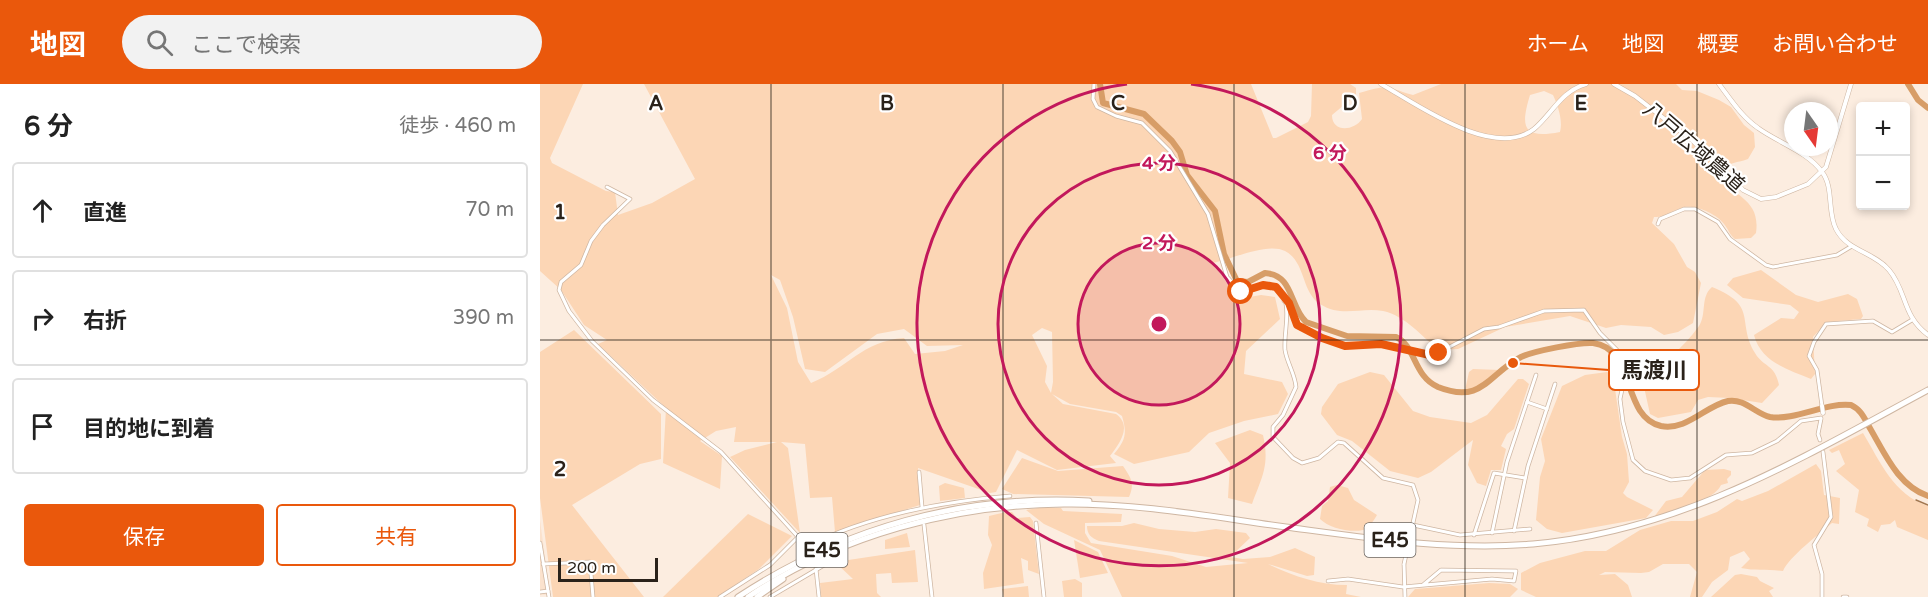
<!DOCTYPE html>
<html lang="ja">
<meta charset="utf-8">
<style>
:root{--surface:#fff;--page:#f2f2f2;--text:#222;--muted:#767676;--line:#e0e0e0;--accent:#ea580c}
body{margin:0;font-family:"Varela Round","Noto Sans JP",sans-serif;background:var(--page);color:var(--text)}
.controls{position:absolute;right:18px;top:18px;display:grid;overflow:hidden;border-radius:6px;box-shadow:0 3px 9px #0003}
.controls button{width:54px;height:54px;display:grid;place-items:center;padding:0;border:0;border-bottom:2px solid var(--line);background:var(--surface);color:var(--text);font:30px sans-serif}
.compass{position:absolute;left:1244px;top:18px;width:54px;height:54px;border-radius:50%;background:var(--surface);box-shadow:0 3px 9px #0003;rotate:166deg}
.scale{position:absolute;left:18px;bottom:15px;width:100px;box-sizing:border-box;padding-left:6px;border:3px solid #2a221a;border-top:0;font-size:16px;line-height:21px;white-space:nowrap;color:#2a221a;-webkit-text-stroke:4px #fff;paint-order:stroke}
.stop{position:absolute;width:18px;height:18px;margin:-14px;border:4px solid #ea580c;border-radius:50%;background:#fff}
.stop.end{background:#ea580c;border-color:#fff;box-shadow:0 2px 6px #0008}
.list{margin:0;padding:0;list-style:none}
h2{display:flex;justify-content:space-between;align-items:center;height:78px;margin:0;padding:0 24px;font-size:26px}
h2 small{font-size:20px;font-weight:400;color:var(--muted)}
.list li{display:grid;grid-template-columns:39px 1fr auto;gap:18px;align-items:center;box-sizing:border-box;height:96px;margin:0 12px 12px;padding:0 12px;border:2px solid var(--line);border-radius:6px}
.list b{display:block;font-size:22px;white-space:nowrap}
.list em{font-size:20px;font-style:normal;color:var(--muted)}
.actions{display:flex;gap:12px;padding:18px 24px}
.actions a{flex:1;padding:14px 0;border:2px solid var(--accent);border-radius:6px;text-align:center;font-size:21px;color:var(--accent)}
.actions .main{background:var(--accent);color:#fff}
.icon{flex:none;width:33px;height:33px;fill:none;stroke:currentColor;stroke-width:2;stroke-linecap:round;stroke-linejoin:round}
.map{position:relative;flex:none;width:1388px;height:513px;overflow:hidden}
header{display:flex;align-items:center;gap:36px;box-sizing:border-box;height:84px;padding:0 30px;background:var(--accent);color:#fff}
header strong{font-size:28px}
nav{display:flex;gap:33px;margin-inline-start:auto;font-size:21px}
.search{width:420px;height:54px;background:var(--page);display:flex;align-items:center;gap:15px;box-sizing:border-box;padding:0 21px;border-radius:33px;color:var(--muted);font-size:22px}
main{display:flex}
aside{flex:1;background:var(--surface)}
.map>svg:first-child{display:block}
.built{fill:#fbe2cd}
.green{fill:#fcd6b5;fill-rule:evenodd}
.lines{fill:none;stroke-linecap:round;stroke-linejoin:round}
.stream{stroke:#a37850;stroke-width:1.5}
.river{stroke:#d79d67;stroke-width:6}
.minor-tunnel{stroke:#d2c4b8;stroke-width:3;stroke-dasharray:3 1.5;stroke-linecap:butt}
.minor-casing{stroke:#ceb6a2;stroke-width:4.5}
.tertiary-casing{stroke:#ceb6a2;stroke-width:5}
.secondary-casing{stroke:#ceb6a2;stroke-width:5}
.motorway-casing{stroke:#ceb6a2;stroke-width:7}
.minor{stroke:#fff;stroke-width:3}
.tertiary{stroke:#fff;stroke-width:4}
.secondary{stroke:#fff;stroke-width:4}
.motorway{stroke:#fff;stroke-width:5}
.minor-bridge-casing{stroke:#ceb6a2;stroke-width:4.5;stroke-linecap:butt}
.minor-bridge{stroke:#fff;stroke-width:3}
.route{stroke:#ea580c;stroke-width:8}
.grid{fill:none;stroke:#2a221a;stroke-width:1.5;stroke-opacity:0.55}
.ring{fill:none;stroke:#c2185b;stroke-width:3}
.labels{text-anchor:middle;stroke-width:4.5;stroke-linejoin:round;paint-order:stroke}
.shield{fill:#fff;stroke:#6a645f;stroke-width:1.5}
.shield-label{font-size:20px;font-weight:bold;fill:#2a221a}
.street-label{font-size:21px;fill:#2a221a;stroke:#fff}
.grid-label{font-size:20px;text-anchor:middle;font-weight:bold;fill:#2a221a;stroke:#fff;stroke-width:4.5;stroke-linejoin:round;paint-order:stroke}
.centre{fill:#c2185b;stroke:#fff;stroke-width:3}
.ring-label{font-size:18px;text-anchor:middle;font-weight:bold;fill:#c2185b;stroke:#fff;stroke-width:4.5;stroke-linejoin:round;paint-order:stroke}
.leader{fill:none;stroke:#e8590c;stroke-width:2}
.callout-dot{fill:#e8590c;stroke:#fff;stroke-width:2}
.callout{fill:#fff;stroke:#e8590c;stroke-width:2}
.callout-label{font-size:22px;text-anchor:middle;font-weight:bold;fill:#2a221a}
</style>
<header>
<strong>地図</strong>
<div class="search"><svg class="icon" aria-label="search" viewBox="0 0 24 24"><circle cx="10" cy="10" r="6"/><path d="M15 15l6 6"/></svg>ここで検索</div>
<nav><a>ホーム</a><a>地図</a><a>概要</a><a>お問い合わせ</a></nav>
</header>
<main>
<aside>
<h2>6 分<small>徒歩 · 460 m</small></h2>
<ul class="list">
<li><svg class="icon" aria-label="ahead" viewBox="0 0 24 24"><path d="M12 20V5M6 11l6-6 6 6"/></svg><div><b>直進</b></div><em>70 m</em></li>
<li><svg class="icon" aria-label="right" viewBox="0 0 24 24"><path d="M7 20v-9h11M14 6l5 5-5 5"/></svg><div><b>右折</b></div><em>390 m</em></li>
<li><svg class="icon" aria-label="arrive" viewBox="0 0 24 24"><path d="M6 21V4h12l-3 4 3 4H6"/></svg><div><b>目的地に到着</b></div></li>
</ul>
<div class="actions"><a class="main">保存</a><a>共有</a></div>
</aside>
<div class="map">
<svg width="1388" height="513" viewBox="0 0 1388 513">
<rect width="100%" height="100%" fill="#fcede0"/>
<polygon class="built" points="0,436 10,510 0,511"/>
<g class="green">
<path d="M0,0H43L10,74L12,79L66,107L75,108L78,131L112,119L155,95L104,0H711L733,54H736L768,38L771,32L772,0H810L816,4V11L792,31C792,49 814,47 822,35L819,9C850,0 845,3 873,11L901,0H1136L1142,6L1157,7L1179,16L1191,23L1204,41L1214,49L1215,63L1208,75C1196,80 1189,76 1181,90C1193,115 1221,114 1216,149L1211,154L1195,155C1189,150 1189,146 1184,140C1177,130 1153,119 1141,124C1132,127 1125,134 1114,133L1112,139L1134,160L1147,183L1155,188L1161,199L1153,239L1138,248L1124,251L1111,243L1081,241L1066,244L1030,232L965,243L918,265L899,266C882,253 866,232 843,227C820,223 802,234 780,220C761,208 766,178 745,167C728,158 692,175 673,179L698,215L721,211L735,213L740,235L706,267L704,290L742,298L748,310L738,330L704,337L669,349L649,368L594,380L574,370C586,356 587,349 582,332L576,328L530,320L512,310L523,320L576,330C593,342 579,360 570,372L576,379L517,386L477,366L456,408L450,409L378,384L380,421L295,448L292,413L270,414L265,360L241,358L248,364L260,449L190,373L205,366L237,358H194L196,343L176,347L160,357L182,372L180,405L123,379L126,324L58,260L67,256L44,241L21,206L0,187ZM1004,7L1013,11C1018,22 1023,36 1020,48C983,55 980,44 990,11ZM231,191L240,196L253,233L265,285L285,288L337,250L364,245L387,262L423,261L405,267L375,270L364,254C322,257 308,284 271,299L258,278L247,224ZM502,244L512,248L513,298L511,309L505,298L507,282L492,251Z"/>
<path d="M1221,186L1256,211L1278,218L1308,210L1317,215L1323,232L1321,235L1287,238L1273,253L1275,290L1271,295C1247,285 1221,278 1214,251L1241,234L1254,235L1259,228L1250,221L1203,214L1187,201L1193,194Z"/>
<path d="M1172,203C1219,222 1196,237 1215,269C1223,283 1235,280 1239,301L1222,319L1190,314L1168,313L1158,316L1151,328L1118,334L1110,330L1104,303C1120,280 1143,265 1159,242C1167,230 1160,213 1172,203Z"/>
<polygon points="34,246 121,330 121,375 100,380 32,421 104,513 13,513 0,414 0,268"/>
<polygon points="933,285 960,286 961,287 938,304 925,306 929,288"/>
<polygon points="830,288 844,291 873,327 890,333 931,339 947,331 978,295 983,295 989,300 974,345 967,350 961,362 966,365 961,386 951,386 946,402 937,399 928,381 933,356 891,388 878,394 850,387 812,357 797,351 781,330 782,323 798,300"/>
<polygon points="1067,288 1073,291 1082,353 1087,370 1089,398 1083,409 1087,413 1113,426 1106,434 1022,449 1007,445 996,436 1000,393 1005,377 1001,355 1022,302 1045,291"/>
<path d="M710,346L723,351C730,381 722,393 712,420L688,414L690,379L675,359Z"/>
<path d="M1323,349C1341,379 1353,410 1388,422V456L1357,443L1355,436L1350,440L1341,441L1338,448L1327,442L1329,435L1315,428L1319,406L1296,387L1305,380L1299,366L1292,369L1289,366Z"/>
<path d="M482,374L518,387L583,382C591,394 595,399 589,413L473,410L462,405Z"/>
<path d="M1276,380L1281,387L1284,411L1300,414L1299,440L1292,439C1278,451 1250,472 1243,487C1228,485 1215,487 1201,484L1210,475L1204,467L1190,473L1188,486L1172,498L1162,513H1150L1157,488L1149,480H1123L1109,488L1101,489L1065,488L1059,491L1075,490L1088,501L1092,513H996L981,506V489L1000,479L1045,467H1066L1100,446L1131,437H1153L1177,428L1197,415L1202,417L1228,407Z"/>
<path d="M1184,385L1191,387V391L1187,395L1188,399L1181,401C1174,417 1132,427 1114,433L1126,417L1142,413L1165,386Z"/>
<polygon points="405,399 424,404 425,414 400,417 399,402"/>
<path d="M797,401L808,404L814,416L837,431C834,436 829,444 823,446C810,449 789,444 780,435L782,422L788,417L790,403Z"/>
<path d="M498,424H521L523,427L582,430L581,438L545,439V449L551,459L632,472L666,483L708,479L559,457C551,454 547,450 547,442H582L594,439L619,445L655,448L676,445L706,449L710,454L690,473L703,475L730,473L755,464L775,473L774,491L767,492L728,480C754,492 778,501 807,501L806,510L821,513H582L560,466L504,440L486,426Z"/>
<polygon points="466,428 472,428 477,434 490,433 493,437 499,490 488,486 488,477 481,474 484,499 444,505 443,489 452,461 448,451 449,432"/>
<polygon points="208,430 252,452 219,485 178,513 123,513"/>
<polygon points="367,449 370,463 345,465 345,456"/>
<polygon points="534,456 558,468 568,489 540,494"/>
<polygon points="375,466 378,498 352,499 351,489 336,490 337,509 341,513 281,513 280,499 313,495 295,478"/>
<polygon points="1201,490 1217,493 1220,497 1234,504 1229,507 1233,513 1171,513 1195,491"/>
<polygon points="535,495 542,499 542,513 524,513 522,497"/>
<polygon points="949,499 970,500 978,505 970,513 868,513 875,505"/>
<polygon points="488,502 489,513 464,513 462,505"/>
</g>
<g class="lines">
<polyline class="stream" points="1376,416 1388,421"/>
<g class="river">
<path d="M560,0L563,19L604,30L632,57L640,68L647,91L675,127L684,170L697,197L708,198L725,189C754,191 749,222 766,238L807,252L856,253C876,262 873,292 898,303C943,321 949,289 981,273C994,267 1039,258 1053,259C1096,264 1081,333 1121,342C1147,347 1165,322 1188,317C1204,314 1216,330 1230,333C1255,337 1286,318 1311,321C1322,326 1325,336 1331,346C1346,372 1359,402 1388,412"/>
<polyline points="1368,0 1378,16 1388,24"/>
</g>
<polyline class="minor-tunnel" points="269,465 276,485"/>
<g class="minor-casing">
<g id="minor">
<path d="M554,0L553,15L557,23L576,32L602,39L630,67L668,130L687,193L701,208L730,200C757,212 743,244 745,266C747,279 755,290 756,303L743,331L733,343V353L753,374L762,379L779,374L798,358L804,359L843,394L873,401L878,416L871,448"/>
<polyline points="67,103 90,115 63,141 51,157 41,181 21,198 19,206 29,227 52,257 113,316 181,368 269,465"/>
<polyline points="1118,140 1120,135 1144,125 1155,125 1178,138 1190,155 1226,181 1233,183 1297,171 1312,162"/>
<polyline points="744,217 749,219 760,243 805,262 841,260 894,271 944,245 959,243 1004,227 1044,226 1060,249 1083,272 1076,282 1083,301 1080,315 1083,338 1093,376 1105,387 1131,396 1150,394 1186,371 1212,369 1237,357 1261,337 1281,334"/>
<polyline points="987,318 1007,325"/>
<polyline points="1282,322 1277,286 1269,272 1274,258 1286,240 1333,237 1352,248 1372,236"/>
<polyline points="1280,356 1278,350 1281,335"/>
<polyline points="379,388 382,423"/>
<polyline points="496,439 504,513"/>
<polyline points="384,441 392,513"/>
<polyline points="873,441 920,451 990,445"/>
<polyline points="974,447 988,382 1015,300"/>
<polyline points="952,449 967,378 996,291"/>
<polyline points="934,451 954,389 985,394"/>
<polyline points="0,459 9,513"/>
<path d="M268,462C327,432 404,417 470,412"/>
<polyline points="3,480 50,478 53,513"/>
<polyline points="864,480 865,513"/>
<polyline points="276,485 279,513"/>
<polyline points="788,497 808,495 863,503 952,495 974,497 976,487 901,486 883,501"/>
<polyline points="0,508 8,507"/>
<polyline points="180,513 230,481 259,452"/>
<polyline points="230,513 291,477"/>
<polyline points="1282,513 1282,490 1274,461 1291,433 1283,368"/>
<polyline points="1303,513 1307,513"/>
</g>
</g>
<g class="tertiary-casing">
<g id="tertiary">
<path d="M841,0C878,21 954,76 994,45C1012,30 1021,7 1046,0"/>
<polyline points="1074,0 1095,12 1153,57 1203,106 1221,115 1236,113 1268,100 1286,83 1311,0"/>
<polyline points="1282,322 1283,329"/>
</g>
</g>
<g class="secondary-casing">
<path id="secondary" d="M1179,0C1191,16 1202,33 1218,44C1237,58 1268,68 1282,88C1294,103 1287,128 1296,145C1307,167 1334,168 1349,186C1367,207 1362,232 1388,251"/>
</g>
<g class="motorway-casing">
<g id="motorway">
<path d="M198,513C303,444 423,410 549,417"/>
<path d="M208,513C301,451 413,421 524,420C598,419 673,433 746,443C828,454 911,467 993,460C1141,447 1260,375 1388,306"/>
<polyline points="217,513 243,495"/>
</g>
</g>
<use href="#minor" class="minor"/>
<use href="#tertiary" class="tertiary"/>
<use href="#secondary" class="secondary"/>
<use href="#motorway" class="motorway"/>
<g class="minor-bridge-casing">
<polyline id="minor-bridge" points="864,480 871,448"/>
</g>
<use href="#minor-bridge" class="minor-bridge"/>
</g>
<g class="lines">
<polyline class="route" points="701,208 723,201 736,203 749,219 757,241 782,254 805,262 841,260 890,271 899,269"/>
</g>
<path class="grid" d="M231,0V513M463,0V513M694,0V513M925,0V513M1157,0V513M0,256H1388"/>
<circle cx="619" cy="240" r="81" fill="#c2185b" fill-opacity=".12"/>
<g class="ring">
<circle cx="619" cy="240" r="81"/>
<circle cx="619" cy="240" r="161"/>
<path d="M651 0A242 242 0 1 1 587 0"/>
</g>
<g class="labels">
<g class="shield">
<rect x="824.5" y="439" width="51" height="34" rx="4.5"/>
<rect x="256.5" y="449" width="51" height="34" rx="4.5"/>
</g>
<g class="shield-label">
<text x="850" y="463">E45</text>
<text x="282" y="473">E45</text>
</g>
<g class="street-label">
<text transform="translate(1154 63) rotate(41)" y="7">八戸広域農道</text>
</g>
</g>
<g class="grid-label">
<text x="116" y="26">A</text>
<text x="347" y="26">B</text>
<text x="578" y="26">C</text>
<text x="810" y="26">D</text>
<text x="1041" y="26">E</text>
<text x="20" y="135">1</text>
<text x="20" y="392">2</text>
</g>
<circle cx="619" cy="240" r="9" class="centre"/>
<g class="ring-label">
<text x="790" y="75">6 分</text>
<text x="619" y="85">4 分</text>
<text x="619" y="165">2 分</text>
</g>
<path class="leader" d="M973 279L1069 286"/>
<circle class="callout-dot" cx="973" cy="279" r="6"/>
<rect class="callout" x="1069" y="266" width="90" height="40" rx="6"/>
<g class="callout-label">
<text x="1114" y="294">馬渡川</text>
</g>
</svg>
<div class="controls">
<button>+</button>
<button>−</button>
</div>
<svg class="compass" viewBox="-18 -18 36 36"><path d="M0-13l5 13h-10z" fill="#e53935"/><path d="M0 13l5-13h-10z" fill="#767676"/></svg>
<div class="scale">200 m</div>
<div class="stop" style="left:701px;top:208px"></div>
<div class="stop end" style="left:899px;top:269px"></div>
</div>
</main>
